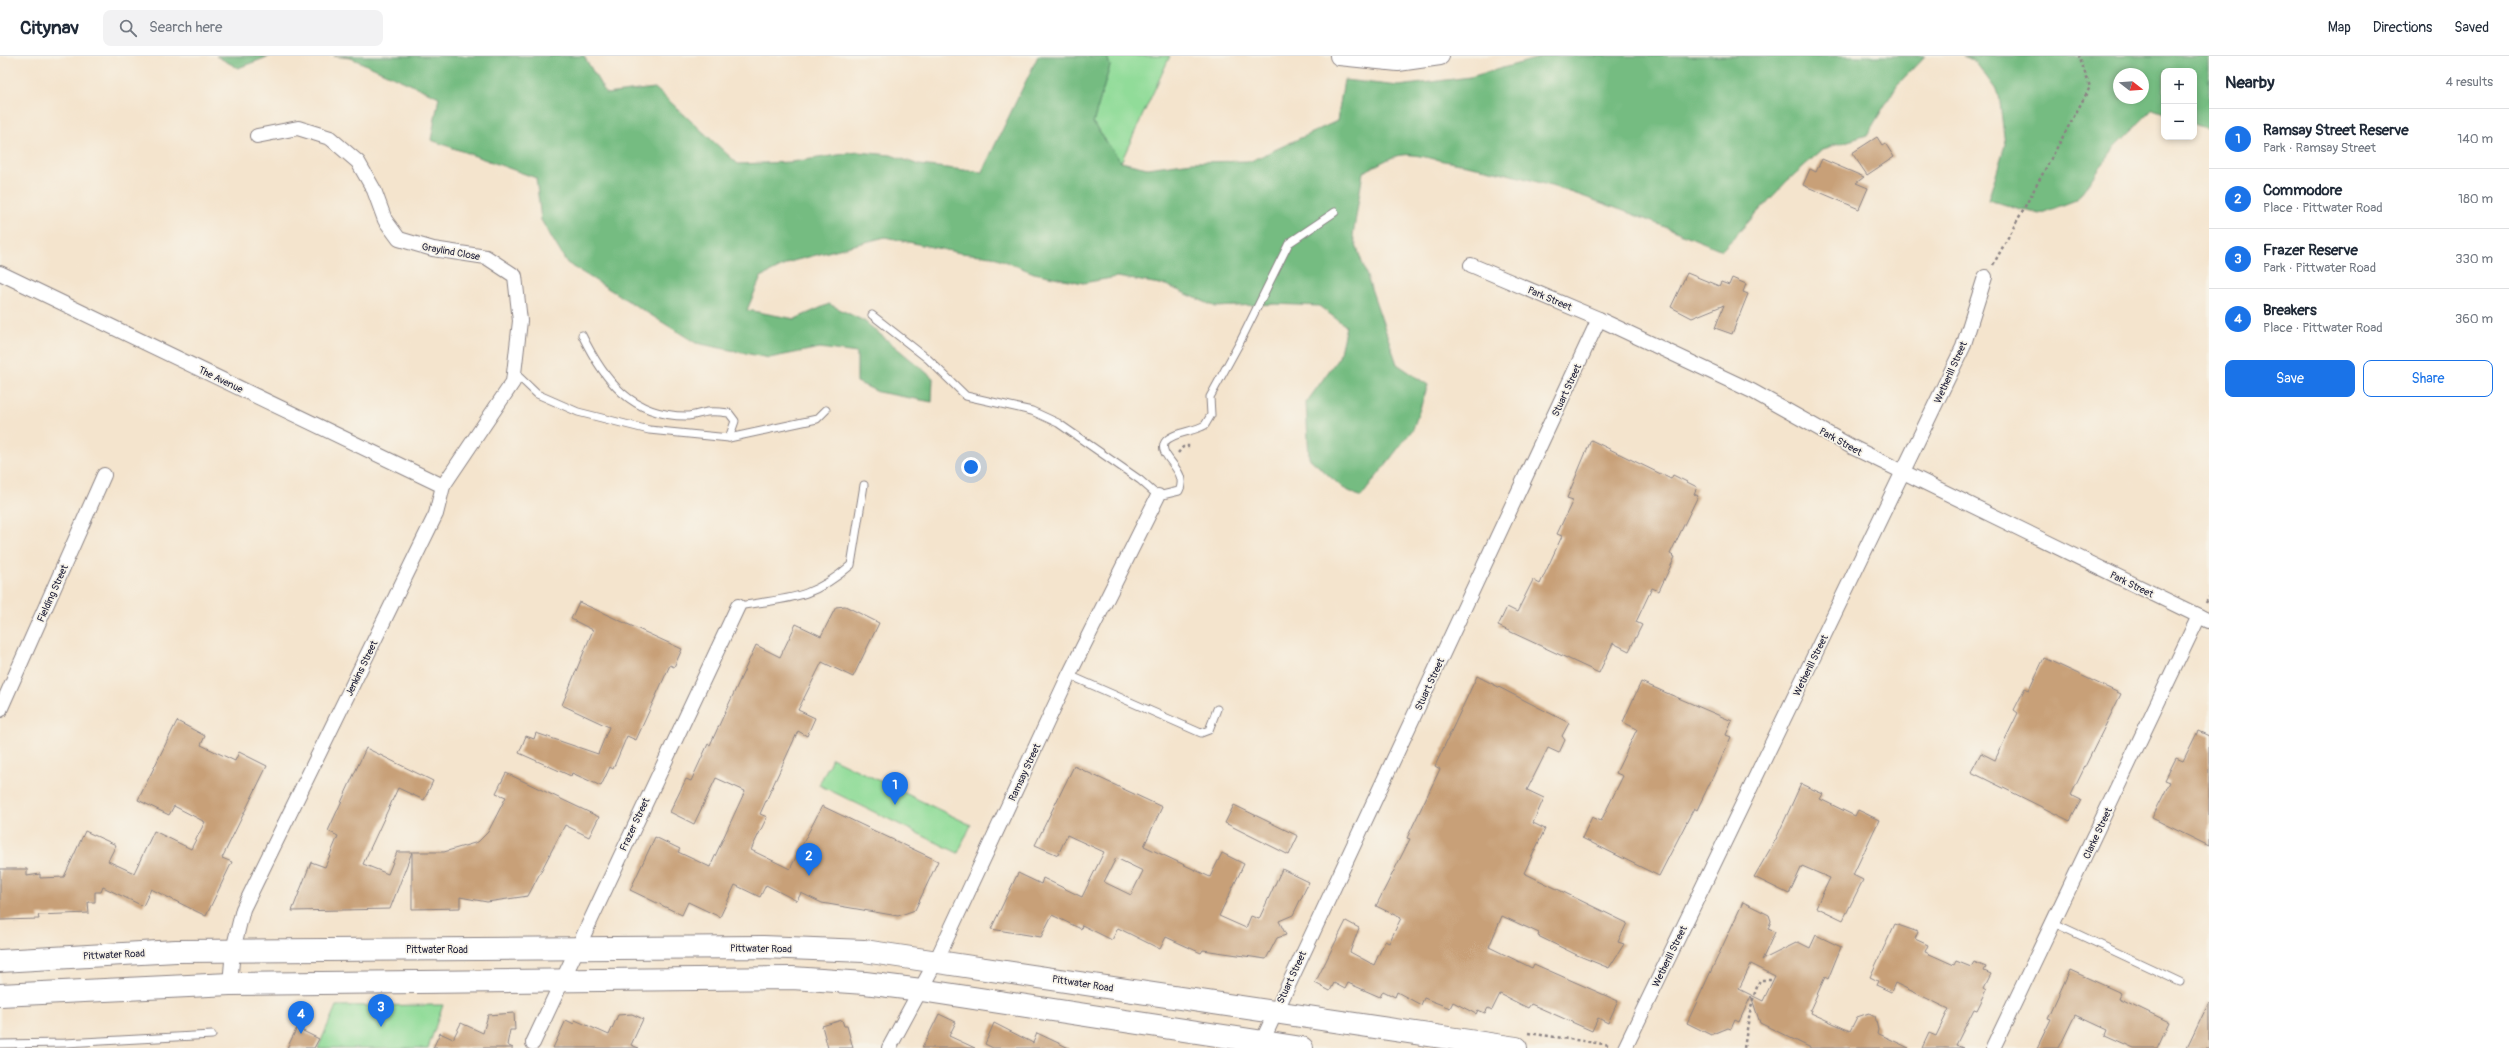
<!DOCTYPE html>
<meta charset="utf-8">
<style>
:root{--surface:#fff;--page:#f2f2f3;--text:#1f2937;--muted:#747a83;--line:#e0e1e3;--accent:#1a73e8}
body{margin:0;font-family:Pangolin,sans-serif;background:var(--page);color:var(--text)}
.controls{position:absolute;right:12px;top:12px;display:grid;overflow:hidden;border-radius:8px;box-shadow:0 2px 6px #0003}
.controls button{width:36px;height:36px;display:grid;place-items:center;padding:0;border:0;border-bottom:1px solid var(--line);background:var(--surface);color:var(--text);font:20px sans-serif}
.compass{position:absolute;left:2113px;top:12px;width:36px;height:36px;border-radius:50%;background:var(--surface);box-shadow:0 2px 6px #0003;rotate:107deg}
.you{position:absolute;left:971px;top:411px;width:14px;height:14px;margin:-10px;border:3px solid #fff;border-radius:50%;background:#1a73e8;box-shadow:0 0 0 6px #1a73e833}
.badge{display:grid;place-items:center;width:26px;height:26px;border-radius:50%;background:var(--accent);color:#fff;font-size:13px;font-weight:700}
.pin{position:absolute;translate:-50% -33px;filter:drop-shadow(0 1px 2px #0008)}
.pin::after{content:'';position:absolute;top:21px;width:14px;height:12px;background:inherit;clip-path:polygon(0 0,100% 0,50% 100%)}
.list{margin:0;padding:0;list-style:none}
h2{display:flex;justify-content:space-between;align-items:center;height:52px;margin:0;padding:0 16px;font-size:17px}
h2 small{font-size:13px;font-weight:400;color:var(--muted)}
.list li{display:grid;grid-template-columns:26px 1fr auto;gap:12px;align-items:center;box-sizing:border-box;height:60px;padding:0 16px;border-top:1px solid var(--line)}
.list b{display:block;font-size:15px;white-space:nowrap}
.list p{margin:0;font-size:13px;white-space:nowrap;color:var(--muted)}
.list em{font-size:13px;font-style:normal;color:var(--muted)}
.actions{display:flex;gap:8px;padding:12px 16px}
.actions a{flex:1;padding:9px 0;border:1px solid var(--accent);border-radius:8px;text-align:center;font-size:14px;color:var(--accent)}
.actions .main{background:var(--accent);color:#fff}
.icon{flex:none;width:22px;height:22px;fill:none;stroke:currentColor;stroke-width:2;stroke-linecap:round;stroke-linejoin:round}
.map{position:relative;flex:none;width:2209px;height:992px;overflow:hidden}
header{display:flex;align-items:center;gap:24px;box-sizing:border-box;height:56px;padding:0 20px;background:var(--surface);border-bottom:1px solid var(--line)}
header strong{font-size:19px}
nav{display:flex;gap:22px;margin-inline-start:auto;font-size:14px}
.search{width:280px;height:36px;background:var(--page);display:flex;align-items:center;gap:10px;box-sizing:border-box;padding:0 14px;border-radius:8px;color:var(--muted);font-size:15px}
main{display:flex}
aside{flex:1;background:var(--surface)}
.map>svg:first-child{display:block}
.green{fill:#91dc99;stroke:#5a7f6a}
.forest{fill:#74bc81;stroke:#4b6f5e;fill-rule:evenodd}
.building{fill:#c8a078;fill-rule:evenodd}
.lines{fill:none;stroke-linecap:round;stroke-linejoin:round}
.service-casing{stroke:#8b8384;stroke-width:9}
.minor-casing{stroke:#8b8384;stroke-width:16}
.tertiary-casing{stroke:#8b8384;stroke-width:20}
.trunk-casing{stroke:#8b8384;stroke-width:24}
.path{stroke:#8b8384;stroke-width:2.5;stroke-dasharray:3 3;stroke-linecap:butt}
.service{stroke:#fff;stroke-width:7}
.minor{stroke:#fff;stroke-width:14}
.tertiary{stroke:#fff;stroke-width:18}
.trunk{stroke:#fff;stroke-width:22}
.labels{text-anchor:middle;stroke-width:3.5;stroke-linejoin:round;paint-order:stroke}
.street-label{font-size:10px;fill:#22223b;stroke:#f7f3e8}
</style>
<header>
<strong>Citynav</strong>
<div class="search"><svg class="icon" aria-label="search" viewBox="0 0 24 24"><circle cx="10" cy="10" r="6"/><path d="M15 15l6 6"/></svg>Search here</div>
<nav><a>Map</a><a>Directions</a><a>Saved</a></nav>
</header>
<main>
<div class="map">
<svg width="2209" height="992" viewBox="0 0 2209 992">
<rect width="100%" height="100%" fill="#f7f3e8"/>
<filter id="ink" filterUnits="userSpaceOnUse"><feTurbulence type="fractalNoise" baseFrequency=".025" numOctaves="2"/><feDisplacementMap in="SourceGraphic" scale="8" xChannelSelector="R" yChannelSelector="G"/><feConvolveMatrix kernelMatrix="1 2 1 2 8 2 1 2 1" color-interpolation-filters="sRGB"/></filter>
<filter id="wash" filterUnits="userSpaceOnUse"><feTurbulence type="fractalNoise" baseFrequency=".012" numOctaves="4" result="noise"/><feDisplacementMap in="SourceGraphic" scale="16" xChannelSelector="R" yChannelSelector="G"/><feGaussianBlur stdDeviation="0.9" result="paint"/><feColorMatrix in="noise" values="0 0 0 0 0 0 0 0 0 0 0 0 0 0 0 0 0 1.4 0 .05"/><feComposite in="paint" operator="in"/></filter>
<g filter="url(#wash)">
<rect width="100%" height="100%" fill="#f4e4cd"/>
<g class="green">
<polygon points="1107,0 1170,0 1121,106 1093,67 1110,10"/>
<polygon points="832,702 971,769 958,797 819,729"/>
<polygon points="443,949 428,992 318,992 336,950"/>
</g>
<g class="forest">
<polygon points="216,0 270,0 238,12"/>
<path d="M334,0H584L606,38L655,32L738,108L791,106L858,96L891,99L919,109L982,116L1038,0H1107L1110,10L1093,67L1121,106L1147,112L1192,106L1251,105L1337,65L1344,24L1399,30L1470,21L1546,0H1925L1897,29L1867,79L1823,93L1787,125L1722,194C1633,158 1545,121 1449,106C1436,104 1414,97 1402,99C1392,99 1373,112 1363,116L1353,180L1397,308L1428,329L1413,373L1361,441L1343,432L1309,402L1306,347L1339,301L1346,270L1319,250L1275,248L1216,251L1166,229L1117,221L1083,227L1034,217L992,200L960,197L885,181L793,205L761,221L747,254L795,263L829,248L864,265L933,322L932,346L878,336L857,326V297L820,292L769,302L696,287L567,207L541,164L536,122L431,84L439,41L351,2Z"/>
<path d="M1963,0H2209V74L2194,68V15H2164V57L2153,53L2115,91L2076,144L2039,158L1988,144L2005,89L1999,38L1974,4ZM2119,18H2143V42H2119Z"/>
</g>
<g id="blocks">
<g class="building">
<polygon points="1877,81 1882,89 1885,87 1894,101 1867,119 1852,97"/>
<polygon points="1822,103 1864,121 1856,127 1868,132 1859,153 1803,129 1810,113 1816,116"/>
<polygon points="1687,217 1719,230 1721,226 1729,229 1732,222 1746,228 1743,236 1748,238 1732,278 1715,272 1724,249 1692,262 1671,251"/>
<polygon points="1591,384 1671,423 1673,419 1697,431 1694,438 1698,440 1670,498 1675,501 1659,535 1652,532 1636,566 1642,569 1629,595 1613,587 1599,617 1498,570 1507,551 1517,556 1533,524 1540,528 1562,480 1557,478 1573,444 1567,442"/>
<polygon points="579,546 682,593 674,611 670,609 636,684 627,680 613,713 610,711 601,730 572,717 571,720 519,697 526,680 534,683 536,677 598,698 609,671 562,649 593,574 571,563"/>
<polygon points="845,550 879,567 853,621 822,606 798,654 815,662 807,680 798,675 760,758 767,761 751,794 790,813 822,750 938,805 915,854 898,860 822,847 801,837 797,845 766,829 760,841 735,829 720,861 688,846 682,859 630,834 655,781 680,793 678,796 710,811 745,735 716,722 694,768 670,756 686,723 691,725 708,688 710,689 756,589 780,601 796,568 821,580 836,551"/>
<polygon points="2044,602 2121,638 2071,739 2081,744 2070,765 1971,716 1981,697 1995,704 2018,657 2014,654 2025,632 2029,634"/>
<polygon points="1477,620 1569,667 1562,680 1565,684 1559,697 1548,692 1527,734 1544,742 1533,767 1545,773 1524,817 1627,867 1618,886 1624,888 1609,912 1577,899 1538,880 1539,877 1502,860 1489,891 1532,912 1534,908 1618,945 1608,967 1598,962 1592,975 1531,948 1528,952 1500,938 1492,954 1488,952 1485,957 1478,954 1476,958 1453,946 1450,952 1424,942 1421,949 1397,936 1395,941 1383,935 1380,941 1348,927 1345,933 1334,927 1330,935 1315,927 1346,865 1359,872 1350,896 1374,909 1385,885 1389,887 1401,862 1376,850 1410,783 1407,782 1440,713 1435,710"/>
<polygon points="1641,626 1732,665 1726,679 1731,681 1717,712 1697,754 1694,752 1659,820 1582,782 1592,761 1601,765 1623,720 1616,717 1637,673 1623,666"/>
<polygon points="177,665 205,680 201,689 235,705 239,696 267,710 222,802 232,806 206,860 151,833 143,850 103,831 101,836 95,836 95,846 88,846 89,857 38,859 39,863 0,864 0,813 27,813 27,820 40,818 40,822 64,821 85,775 116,789 108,805 134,817 154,775 191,793 205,766 174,750 169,759 138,744"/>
<polygon points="2198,675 2209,680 2209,790 2152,762 2170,726 2165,724 2176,702 2183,705"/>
<polygon points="366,692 433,725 424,744 398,732 363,808 388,818 397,796 412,796 390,853 292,855 311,806 325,811 338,780 328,775"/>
<path d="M1074,710L1162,751L1144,790L1210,821L1222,797L1244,808L1219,860L1246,872L1251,860L1259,863L1282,813L1309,826L1293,859L1279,865L1286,879L1277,882L1266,903L1203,894L1201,897L1166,881L1160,893L1118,872L1112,884L1082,869L1081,873L1052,859L1041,881L991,873L1018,817L1041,828L1043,822L1082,841L1104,796L1067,779L1058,799L1035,789ZM1116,802L1143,815L1131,839L1104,826Z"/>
<polygon points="506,717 599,761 589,781 565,769 528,840 487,846 460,841 460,852 412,853 412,796 444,796 478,786 488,776 506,741 496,737"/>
<polygon points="1801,728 1823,738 1820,743 1855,760 1858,754 1879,764 1853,819 1863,824 1843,864 1816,851 1830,822 1802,810 1789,838 1754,821 1776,783"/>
<polygon points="1234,749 1298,780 1289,799 1225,767"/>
<path d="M1743,846L1769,859L1771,865L1768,873L1775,876L1762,904L1798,886L1810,892L1816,879L1841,891L1828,923L1825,921L1810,954H1812L1811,957L1850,975L1857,961L1869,957L1875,960L1878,973L1877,977L1909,992H1811L1760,967L1751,940L1739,966L1735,964L1731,973L1728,972L1711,979L1687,967ZM1751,908L1775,920L1763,945L1739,933Z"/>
<polygon points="1895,868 1918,876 1915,883 1928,889 1925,896 1954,909 1956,905 1971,911 1974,906 1986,911 1984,915 1991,918 1984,932 1987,934 1977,954 1974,953 1956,989 1963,992 1922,992 1929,977 1936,980 1949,953 1895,927 1891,936 1876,929 1878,925 1870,921"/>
<polygon points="2070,914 2121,937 2119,942 2169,966 2157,992 2134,992 2105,979 2107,974 2075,959 2059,992 2037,992 2051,963 2048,962"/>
<polygon points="2209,946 2209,992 2187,992"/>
<polygon points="514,957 515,974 510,974 507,989 513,992 433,992 440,977 453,983 461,967 483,977 488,959"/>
<polygon points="632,958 643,963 631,989 639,992 553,992 566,964 574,968 575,964 609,979 618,959"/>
<polygon points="939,958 956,966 949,980 975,992 922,992"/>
<polygon points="842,964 844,970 847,970 853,992 828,992 822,970"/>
<polygon points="994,967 1033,987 1037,977 1069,992 993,992 985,988"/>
<polygon points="297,972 319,983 314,992 287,992"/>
</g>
</g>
</g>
<g filter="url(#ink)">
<use href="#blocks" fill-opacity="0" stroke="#8b8384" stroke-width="1"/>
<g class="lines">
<g class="service-casing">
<g id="service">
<path d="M872,259L928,303L966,340L1032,355L1058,367L1140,424L1158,440L1179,435C1190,414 1156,400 1165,386C1172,376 1194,376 1205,369L1211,359L1210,341L1239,288L1289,187L1335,156"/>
<path d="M582,279C604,324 631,360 686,360C693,360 700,357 707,356C714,355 722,356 729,357L735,365L729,382"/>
<polyline points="515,317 537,338 578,356 649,374 729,382 817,363 826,354"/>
<path d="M738,550C788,542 811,544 851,509L864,429"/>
<polyline points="1069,619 1201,677 1209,674 1217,653"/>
<polyline points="2054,867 2180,926"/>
<polyline points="0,988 65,987 212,979"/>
</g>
</g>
<g class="minor-casing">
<g id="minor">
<polyline points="1471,209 1599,263 1752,335 1852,391 2209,565"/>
<polyline points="0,217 443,430"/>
<polyline points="0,654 104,419"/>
<polyline points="230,928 233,894 243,853 436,458 443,430 513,326 520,265 515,220 486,201 433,193 399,183 385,164 374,134 358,106 330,82 298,72 257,80"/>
<polyline points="533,987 738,550"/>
<polyline points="889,992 936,905 1069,619 1158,440"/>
<polyline points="1259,992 1599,263"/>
<polyline points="1625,992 1963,291 1985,221"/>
<polyline points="1993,992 2199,560"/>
</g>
</g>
<g class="tertiary-casing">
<polyline id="tertiary" points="1339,0 1398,6 1440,0"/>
</g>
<g class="trunk-casing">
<g id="trunk">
<polyline points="0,905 176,895 763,891 864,895 1516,992"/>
<polyline points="0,939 230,928 792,922 865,927 921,934 1302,992"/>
</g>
</g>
<g class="path">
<polyline points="1993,209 2090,31 2079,0"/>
<polyline points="1178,397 1183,391 1188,391 1188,387"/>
<polyline points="2206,547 2209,541"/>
<polyline points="1528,977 1610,989"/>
<path d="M1744,992C1748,969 1750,945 1760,924H1773"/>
</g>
<use href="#service" class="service"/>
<use href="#minor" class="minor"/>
<use href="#tertiary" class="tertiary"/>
<use href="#trunk" class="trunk"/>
</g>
</g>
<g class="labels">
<g class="street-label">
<text transform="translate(451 195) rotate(10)" y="4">Graylind Close</text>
<text transform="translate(1550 242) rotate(23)" y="4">Park Street</text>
<text transform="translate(1950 316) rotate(-66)" y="4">Wetherill Street</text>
<text transform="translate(221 323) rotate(26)" y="4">The Avenue</text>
<text transform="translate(1566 334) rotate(-65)" y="4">Stuart Street</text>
<text transform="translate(1841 385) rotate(29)" y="4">Park Street</text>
<text transform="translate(2132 528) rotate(26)" y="4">Park Street</text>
<text transform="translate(52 537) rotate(-66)" y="4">Fielding Street</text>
<text transform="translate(1810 609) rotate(-64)" y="4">Wetherill Street</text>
<text transform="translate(361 612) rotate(-64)" y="4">Jenkins Street</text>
<text transform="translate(1429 628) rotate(-65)" y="4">Stuart Street</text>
<text transform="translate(1024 716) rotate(-65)" y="4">Ramsay Street</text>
<text transform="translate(634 768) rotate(-65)" y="4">Frazer Street</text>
<text transform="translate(2097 777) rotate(-65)" y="4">Clarke Street</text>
<text transform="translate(761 892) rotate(1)" y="4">Pittwater Road</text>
<text x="437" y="897">Pittwater Road</text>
<text transform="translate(114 898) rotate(-3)" y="4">Pittwater Road</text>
<text transform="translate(1669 900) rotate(-64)" y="4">Wetherill Street</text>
<text transform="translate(1291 921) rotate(-65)" y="4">Stuart Street</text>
<text transform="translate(1083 927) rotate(9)" y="4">Pittwater Road</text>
</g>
</g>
</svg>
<div class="controls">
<button>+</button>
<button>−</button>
</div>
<svg class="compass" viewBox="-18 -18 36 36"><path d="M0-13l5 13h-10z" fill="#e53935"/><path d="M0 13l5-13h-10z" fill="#747a83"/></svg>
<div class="you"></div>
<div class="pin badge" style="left:895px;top:749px">1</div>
<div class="pin badge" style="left:809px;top:820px">2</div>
<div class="pin badge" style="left:381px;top:971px">3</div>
<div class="pin badge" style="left:301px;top:978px">4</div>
</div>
<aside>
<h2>Nearby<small>4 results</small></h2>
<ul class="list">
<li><span class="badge">1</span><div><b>Ramsay Street Reserve</b><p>Park · Ramsay Street</p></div><em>140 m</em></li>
<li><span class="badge">2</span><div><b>Commodore</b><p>Place · Pittwater Road</p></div><em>180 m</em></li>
<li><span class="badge">3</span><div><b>Frazer Reserve</b><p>Park · Pittwater Road</p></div><em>330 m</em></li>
<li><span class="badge">4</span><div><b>Breakers</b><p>Place · Pittwater Road</p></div><em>360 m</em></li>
</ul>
<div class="actions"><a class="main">Save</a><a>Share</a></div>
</aside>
</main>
